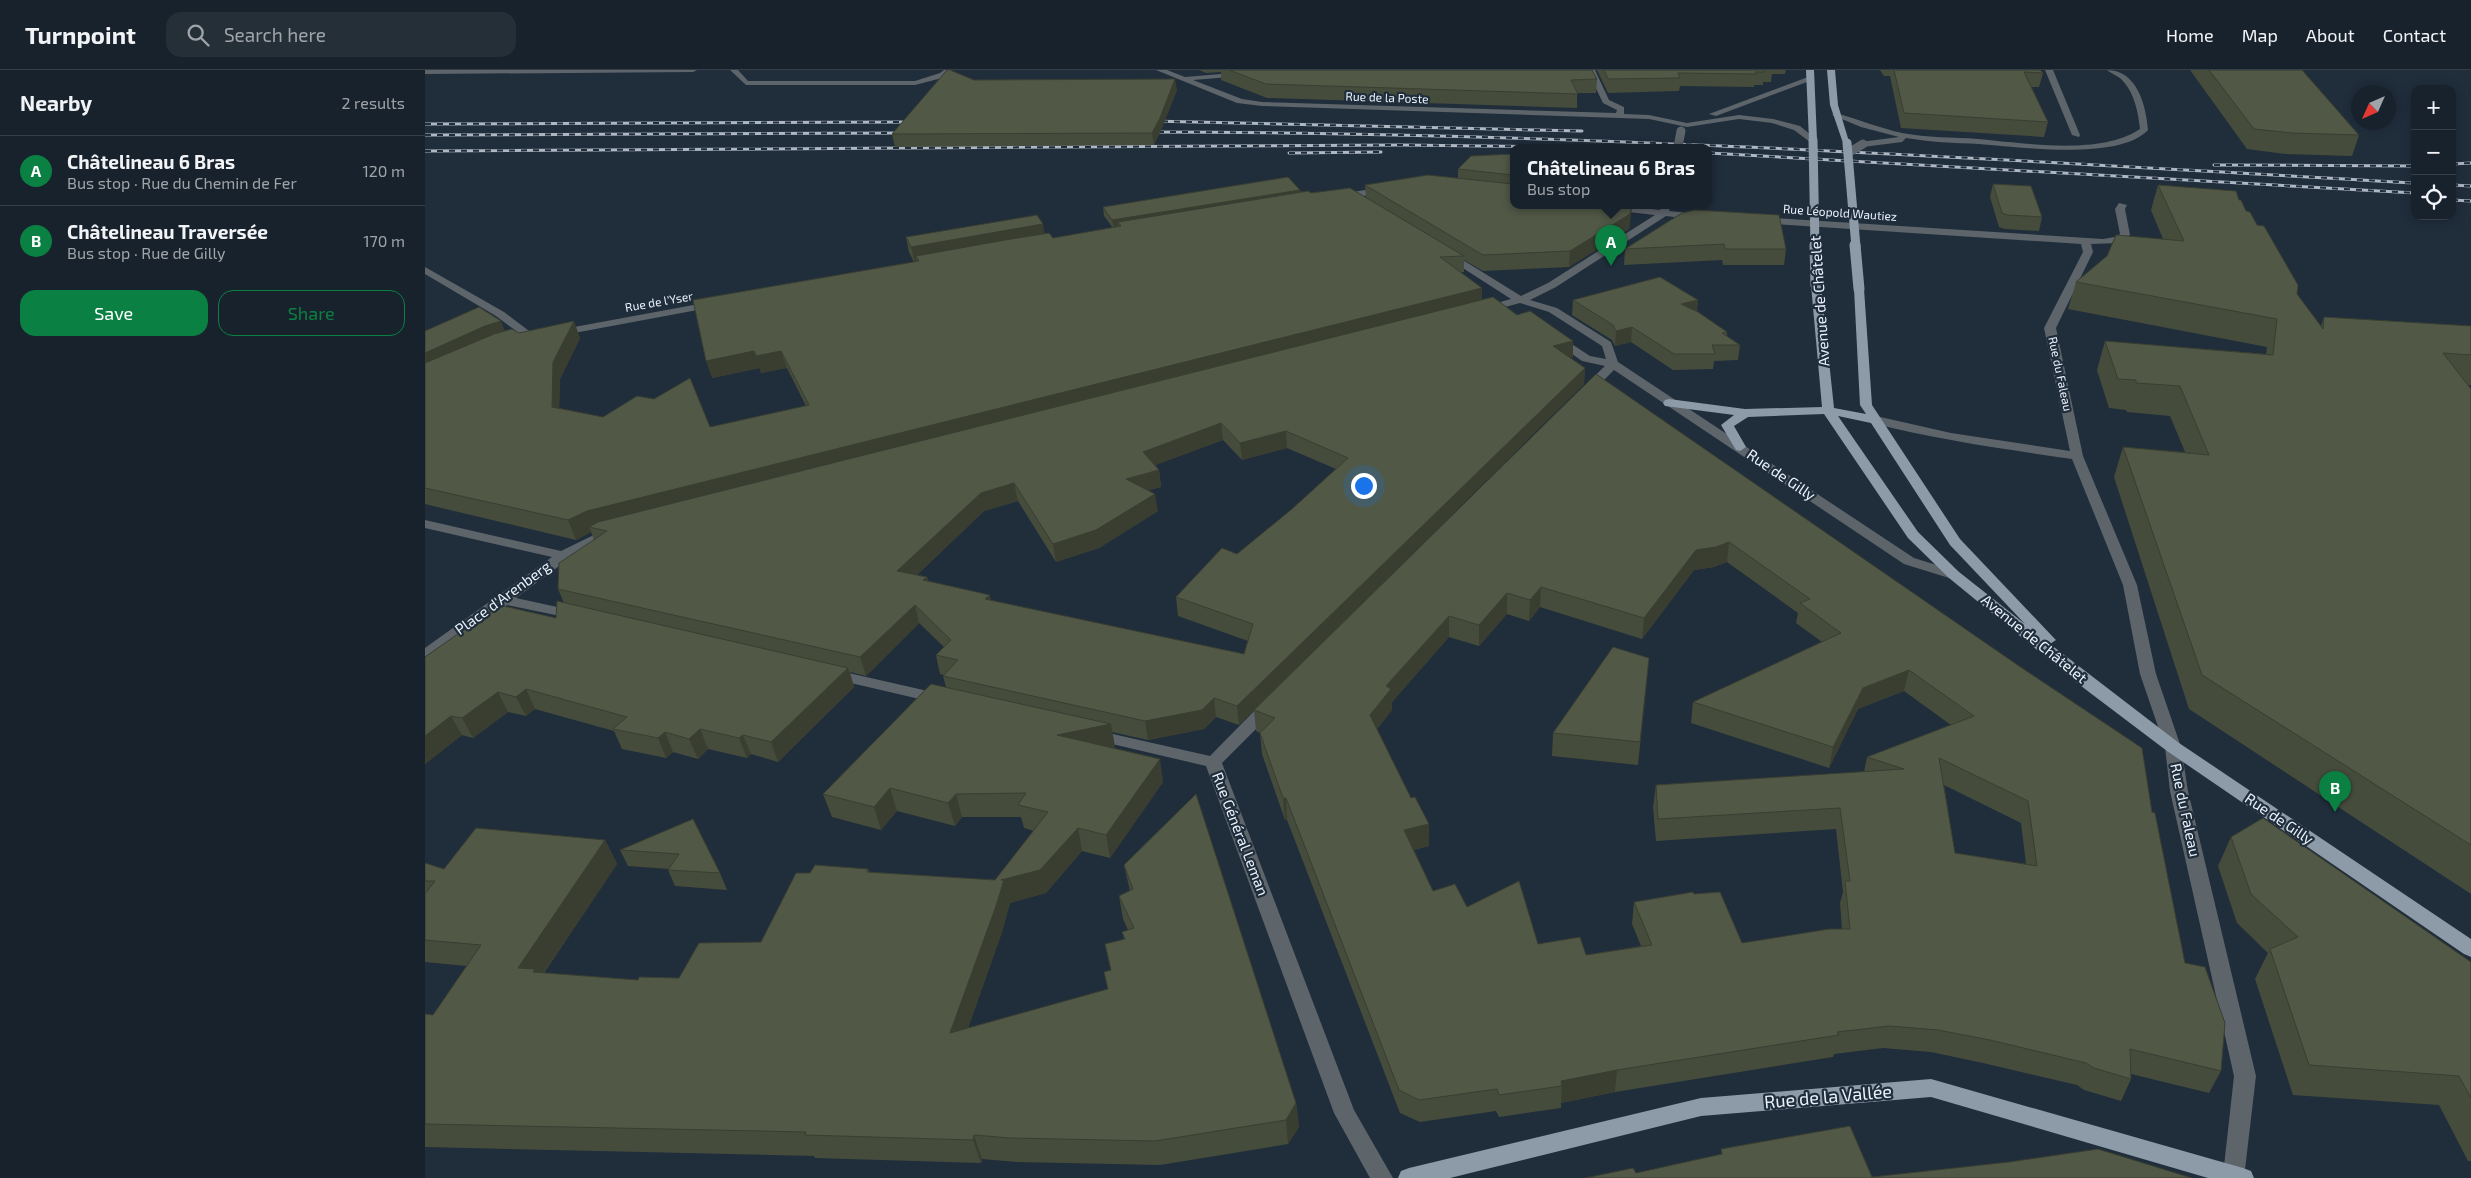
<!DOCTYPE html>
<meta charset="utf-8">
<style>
:root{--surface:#18222c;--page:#252f38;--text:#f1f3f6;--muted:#9fa4a9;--line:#363f48;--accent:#0b8043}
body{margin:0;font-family:"Exo 2",sans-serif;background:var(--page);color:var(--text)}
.controls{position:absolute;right:15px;top:15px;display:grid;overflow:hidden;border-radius:10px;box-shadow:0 2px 12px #0003}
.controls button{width:45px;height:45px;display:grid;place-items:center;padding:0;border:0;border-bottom:1px solid var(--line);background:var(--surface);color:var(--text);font:25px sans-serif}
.compass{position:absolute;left:1926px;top:15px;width:45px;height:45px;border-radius:50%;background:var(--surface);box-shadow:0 2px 12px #0003;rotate:225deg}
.you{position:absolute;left:938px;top:415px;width:18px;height:18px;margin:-12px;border:4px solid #fff;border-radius:50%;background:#1a73e8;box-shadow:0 0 0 8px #1a73e833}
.badge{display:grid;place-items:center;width:32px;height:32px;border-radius:50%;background:var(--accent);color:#fff;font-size:16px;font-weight:700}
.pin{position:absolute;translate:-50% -41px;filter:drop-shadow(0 1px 2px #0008)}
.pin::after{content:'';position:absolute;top:26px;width:18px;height:15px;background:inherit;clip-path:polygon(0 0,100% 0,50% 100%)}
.popup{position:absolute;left:1085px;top:74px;width:202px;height:65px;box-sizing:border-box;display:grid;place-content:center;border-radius:10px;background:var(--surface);filter:drop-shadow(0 1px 4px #0005);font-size:16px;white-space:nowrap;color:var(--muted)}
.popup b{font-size:19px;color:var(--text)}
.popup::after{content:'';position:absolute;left:50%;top:100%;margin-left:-10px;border:10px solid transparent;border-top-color:var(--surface)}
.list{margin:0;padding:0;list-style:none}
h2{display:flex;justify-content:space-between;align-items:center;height:65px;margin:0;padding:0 20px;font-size:21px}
h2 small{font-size:16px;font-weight:400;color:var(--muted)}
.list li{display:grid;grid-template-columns:32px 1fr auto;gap:15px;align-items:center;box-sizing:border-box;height:70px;padding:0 20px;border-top:1px solid var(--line)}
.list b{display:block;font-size:19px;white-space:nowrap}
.list p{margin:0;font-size:16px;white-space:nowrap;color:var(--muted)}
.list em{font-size:16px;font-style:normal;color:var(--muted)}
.actions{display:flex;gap:10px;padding:15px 20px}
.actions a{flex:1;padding:11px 0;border:1px solid var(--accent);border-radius:15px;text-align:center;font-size:18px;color:var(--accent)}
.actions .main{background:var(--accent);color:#fff}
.icon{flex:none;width:28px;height:28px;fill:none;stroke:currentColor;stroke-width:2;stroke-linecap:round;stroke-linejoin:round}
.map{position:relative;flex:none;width:2046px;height:1108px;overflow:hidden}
header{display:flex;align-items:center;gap:30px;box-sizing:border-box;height:70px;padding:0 25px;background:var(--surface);border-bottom:1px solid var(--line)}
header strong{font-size:24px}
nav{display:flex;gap:28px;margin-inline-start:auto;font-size:18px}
.search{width:350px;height:45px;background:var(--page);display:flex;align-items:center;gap:12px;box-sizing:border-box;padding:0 18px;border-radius:15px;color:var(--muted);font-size:19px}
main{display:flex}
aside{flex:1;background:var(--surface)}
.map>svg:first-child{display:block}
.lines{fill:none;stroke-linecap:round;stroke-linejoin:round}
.minor{fill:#5d646a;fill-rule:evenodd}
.major{fill:#8d9aa8;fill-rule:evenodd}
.rail-casing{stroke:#aeb8c3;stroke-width:3}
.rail{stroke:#202d3b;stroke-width:2;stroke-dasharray:6;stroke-linecap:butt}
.minor-bridge{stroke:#5d646a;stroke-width:9}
.major-bridge-far1{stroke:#8d9aa8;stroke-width:9}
.major-bridge{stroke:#8d9aa8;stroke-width:11}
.wall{fill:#464c3c;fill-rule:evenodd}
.shaded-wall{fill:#393e31}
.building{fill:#515846;stroke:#393e31;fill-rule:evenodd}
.labels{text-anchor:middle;stroke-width:4.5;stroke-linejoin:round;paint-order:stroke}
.far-street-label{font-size:12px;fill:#e9f2fb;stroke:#202d3b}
.street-label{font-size:15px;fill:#e9f2fb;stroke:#202d3b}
.near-street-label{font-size:18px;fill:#e9f2fb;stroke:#202d3b}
</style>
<header>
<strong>Turnpoint</strong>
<div class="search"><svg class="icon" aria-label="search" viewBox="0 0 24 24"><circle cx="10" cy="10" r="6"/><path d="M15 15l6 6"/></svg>Search here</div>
<nav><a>Home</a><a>Map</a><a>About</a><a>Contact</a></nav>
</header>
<main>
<aside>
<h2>Nearby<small>2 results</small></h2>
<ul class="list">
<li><span class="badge">A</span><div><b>Châtelineau 6 Bras</b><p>Bus stop · Rue du Chemin de Fer</p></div><em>120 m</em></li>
<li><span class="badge">B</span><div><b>Châtelineau Traversée</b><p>Bus stop · Rue de Gilly</p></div><em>170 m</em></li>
</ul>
<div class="actions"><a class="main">Save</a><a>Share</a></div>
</aside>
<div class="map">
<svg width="2046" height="1108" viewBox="0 0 2046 1108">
<rect width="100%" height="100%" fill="#202d3b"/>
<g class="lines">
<g class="minor">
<polygon points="0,0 272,0 268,2 0,4"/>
<polygon points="305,0 313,0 323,11 490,11 515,3 519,0 527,0 521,7 490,15 321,15"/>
<polygon points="731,0 742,0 760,7 820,2 820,6 817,6 768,10 817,29 837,32 1191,43 1192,40 1178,33 1162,0 1170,0 1184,30 1199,37 1199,44 1224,45 1262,53 1314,45 1348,49 1375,56 1392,70 1385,72 1369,60 1347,53 1314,49 1262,57 1224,49 837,36 812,33"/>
<polygon points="1620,0 1628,0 1655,65 1654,67 1647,65"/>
<path d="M1682,0C1712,0 1721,35 1723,60C1694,91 1595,77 1554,74C1529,73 1505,72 1481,68L1477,72L1438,77L1434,74L1435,72L1474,67L1436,57L1407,45L1411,43C1433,49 1454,58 1477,63C1502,68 1528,67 1553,69C1599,73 1675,86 1715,59C1713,43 1710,24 1698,11C1694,6 1687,4 1682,0Z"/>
<polygon points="1383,7 1390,9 1291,46 1284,44"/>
<polygon points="960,117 963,118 963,122 914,130 909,127 914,124"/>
<path d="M1694,133L1702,135L1700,139L1705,165L1693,173L1666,174L1668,182L1631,258L1658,386L1712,515L1731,604L1756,677L1763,721L1831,1006L1819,1108H1799L1798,1105L1809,1006L1745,721L1740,677L1715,604L1698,515L1647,389C1579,379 1513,370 1447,353L1445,350L1451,346L1526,363L1645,381L1619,258L1658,182L1656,174L1335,153L1330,150L1335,147L1678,169L1690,167L1695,164L1690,139Z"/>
<polygon points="1163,135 1191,135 1235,140 1236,135 1246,135 1244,141 1275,144 1280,147 1275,150 1241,146 1131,217 1105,230 1132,238 1186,272 1193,292 1489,488 1534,502 1536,505 1534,508 1524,508 1479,494 1189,300 1165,324 1157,324 1155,321 1157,318 1180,296 1157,291 1126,269 1128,267 1136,267 1165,286 1181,289 1177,276 1124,242 1095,233 1058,243 1054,242 1054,238 1086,229 1016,184 1025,182 1096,226 1123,213 1230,145 1168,138"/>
<polygon points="0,197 79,242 112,267 110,269 102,269 71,246 0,204"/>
<polygon points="290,231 295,234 294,236 133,266 127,263 133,260"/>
<polygon points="0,450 136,481 183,458 188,457 195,461 149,485 91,528 155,542 157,545 155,548 150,549 82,535 5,588 0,590 0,578 127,487 0,458"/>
<polygon points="406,599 516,624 522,625 524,629 522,633 516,634 400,607 398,604 400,601"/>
<polygon points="843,632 849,633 851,637 849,641 797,693 929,1040 968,1108 945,1108 909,1043 781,696 670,670 664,669 662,665 664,661 670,660 785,686 837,633"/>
</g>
<g class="major">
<polygon points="1381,0 1389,0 1392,70 1388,73 1384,70"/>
<polygon points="1402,0 1410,0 1413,35 1425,75 1418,73 1405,35"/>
<path d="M1391,212L1396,215L1409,338L1441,344L1435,335L1429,219L1434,216L1439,219L1447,335L1535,469L1628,567L1631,570L1625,574L1754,673L2046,869V887L2039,884L1742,681L1660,619L1524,508L1483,468L1399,344L1323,347L1309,356L1321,377L1315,381L1311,380L1296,355L1309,345L1240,336L1238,333L1240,330L1244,329L1320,339L1397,337L1386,215ZM1413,346L1446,353L1525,475L1600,554L1534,502L1493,462Z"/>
<polygon points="1506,1009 1818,1098 1826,1101 1829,1108 1783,1108 1506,1027 1276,1046 1025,1108 973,1108 976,1101 984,1098 1276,1028"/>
</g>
<g class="rail-casing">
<g id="rail">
<polyline points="725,51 1157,61"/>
<polyline points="0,54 490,52"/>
<path d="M721,62C1145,62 1567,89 1990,113"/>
<polyline points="0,65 481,63"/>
<polyline points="0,81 976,75 1149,77"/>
<polyline points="864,83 956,82"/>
<polyline points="1284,83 1990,123"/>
<polyline points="2027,94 2046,93"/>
<polyline points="1789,95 1990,96"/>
<polyline points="2027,115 2046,116"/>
<polyline points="2027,130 2046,131"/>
</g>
</g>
<use href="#rail" class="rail"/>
<g class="minor-bridge">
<polyline points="1253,77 1256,61"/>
<polyline points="1423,83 1438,74"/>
</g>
<g class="major-bridge-far1">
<polyline points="1388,70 1390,177"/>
<polyline points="1422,73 1431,177"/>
</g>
<g class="major-bridge">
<polyline points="1390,175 1391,215"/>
<polyline points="1430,175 1434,219"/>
</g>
</g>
<g class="wall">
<polygon points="774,0 1167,0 1172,9 1171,23 1152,23 1152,38 842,28 796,10 796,2 781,3"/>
<polygon points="1172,0 1361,0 1360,4 1347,4 1346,12 1338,12 1338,15 1329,15 1329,17 1255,16 1254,21 1183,23"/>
<polygon points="1455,0 1615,0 1618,3 1614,17 1606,17 1623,52 1619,67 1476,58 1465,6 1459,6"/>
<polygon points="1765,0 1877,0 1934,65 1927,86 1860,84 1822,79"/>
<polygon points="549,10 752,20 736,60 729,75 470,77 467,64"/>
<path d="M1088,84V135H1208H1207L1204,159L1144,197L1058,201L1039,190V202H1036L1057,230L1092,245L1148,271V287H1145L1160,298L1159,314L814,655L791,647L779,659L723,670L687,662L690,677L687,678L738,712L685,788L657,781L621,823L585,833L577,862L543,958L683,919L679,902L686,900L699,869L697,862L703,860L698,849L694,826L705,821L699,795L871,1033L874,1057L863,1074L735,1095L592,1092L557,1089L556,1093L390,1088L389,1086L0,1077V944L8,945L42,896L0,892V793L19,799L180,770L192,794L119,903L213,910L254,908L336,872L385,803L443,799L445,803L570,810L609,761L599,758L596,747H537L530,756L472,741L456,760L407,747L398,724L521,617L518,606L519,605L515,604L511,585L519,577L494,553L441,606L425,602L429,617L353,692L326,684L322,688L283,679L273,689L248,682L241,688L197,679L189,661L110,639L101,646L83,642L48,668L37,665L0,694V587L131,548L139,533L133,519L169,470L166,462L151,470L8,436L0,434V261H80L94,263L155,268L135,309L134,338L178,347L285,357L381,336L362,298L336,303L335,298L287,308L489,192L484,182L481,167L620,164L628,168L688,158L679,146L678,137L875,120L876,122L941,127L940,115L1033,108V99ZM798,370L817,390L862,378L911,399L867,439L812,484L751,527L753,546L823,571L819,584L566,531L504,512L502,507L492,505L559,441L593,431L631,492L674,478L733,441L724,420L736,417L734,400L730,395Z"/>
<polygon points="1568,114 1617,147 1614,161 1580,159 1574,157 1565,127"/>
<polygon points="1733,115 1814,130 1821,141 1832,155 1872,224 1896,256 1899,247 2046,256 2046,315 2043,315 2046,319 2046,824 1764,639 1689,407 1698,377 1760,382 1745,346 1702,342 1701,340 1684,338 1672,300 1680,271 1841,284 1842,277 1643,239 1651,212 1682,186 1738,169 1726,140"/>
<polygon points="1257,143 1361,179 1359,195 1298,195 1297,190 1199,195 1200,179"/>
<polygon points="1148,230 1273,230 1272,242 1302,262 1302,266 1315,275 1313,290 1289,291 1288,299 1248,300 1206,272 1190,276 1187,270 1147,245"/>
<path d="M1171,304L1727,742L1760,893L1796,1001L1784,1023L1706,1004V1009L1696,1031L1659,1020L1652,1015L1558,993L1506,982L1458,978L1409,984L1408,987L1190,1022L1136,1033V1038L1074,1047L1071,1041L995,1052L975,1043L862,750H860L837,684L835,663L831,661L829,640ZM1302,492L1373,543L1371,553L1397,572L1268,632L1266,653L1404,698L1433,639L1479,621L1526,655L1442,687L1439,702L1231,715L1228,737L1231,771L1411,759L1418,822L1415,833L1417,859L1317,873L1269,824L1209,832L1207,854L1216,876L1161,885L1113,874L1042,837L1008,821L989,780L1004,776V754L986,728L952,659L967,640V632L1024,567L1054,576L1082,544L1104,551L1115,537L1217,569L1269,500L1289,497ZM1519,715L1596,753L1601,794L1530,783Z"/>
<polygon points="1224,588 1213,695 1127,686 1128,663"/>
<polygon points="268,749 295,803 302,820 250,816 243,800 244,799 203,796 195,780"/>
<polygon points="1806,767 2046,892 2046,1091 2043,1091 2014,1035 1868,1025 1830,909 1843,883 1812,853 1793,796"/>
</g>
<g class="shaded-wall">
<polygon points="750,9 752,20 736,60 729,75 727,63"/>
<polygon points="875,120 876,128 696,156 693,152 694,158 689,159 687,150"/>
<polygon points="1207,135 1204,159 1144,197 1145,181"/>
<polygon points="618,154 621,170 491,186 492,192 490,193 486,177"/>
<polygon points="1057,218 1057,234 164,457 166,462 151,470 143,450 162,441"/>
<polygon points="1273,230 1271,245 1256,234"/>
<polygon points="76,251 83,268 0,304 0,283 60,256"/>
<polygon points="149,251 155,268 135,309 134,355 127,337 128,292"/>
<polygon points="1207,257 1206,272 1190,276 1191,261"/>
<polygon points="1148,271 1148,287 1127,292 1128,276"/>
<polygon points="329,281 335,298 287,308 281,291"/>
<polygon points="356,281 362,298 336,303 331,286"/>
<polygon points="1160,298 1159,314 814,655 812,636"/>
<polygon points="796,353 798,370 720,399 718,382"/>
<polygon points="861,361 862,378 817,390 815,373"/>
<polygon points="734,400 736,417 704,426 701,409"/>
<polygon points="589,413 593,431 559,441 477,519 472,501 556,423"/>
<polygon points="730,424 733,441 674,478 631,492 628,474"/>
<polygon points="1304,472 1302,492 1289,497 1269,500 1217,569 1219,548 1271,480"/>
<polygon points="502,507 507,525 498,510"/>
<polygon points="1116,517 1115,537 1104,551 1105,530"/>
<polygon points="1082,523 1082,544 1054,576 1054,555"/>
<polygon points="565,525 569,543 560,529"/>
<polygon points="490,535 494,553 441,606 435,587"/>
<polygon points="1024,546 1024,567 967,632 967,640 946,666 945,645 961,616"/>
<polygon points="423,598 429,617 353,692 346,672"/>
<polygon points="1484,600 1479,621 1433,639 1404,698 1408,677 1438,618"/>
<polygon points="101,619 110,639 101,646 91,627"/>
<polygon points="73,622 83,642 48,668 37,648"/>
<polygon points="789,628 791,647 779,659 723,670 720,651"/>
<polygon points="26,646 37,665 0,694 0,666"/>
<polygon points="686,654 690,677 637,688 632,665"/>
<polygon points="275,659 283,679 273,689 264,669"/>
<polygon points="240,662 248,682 241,688 233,668"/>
<polygon points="318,665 326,684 322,688 314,668"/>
<polygon points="735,689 738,712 685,788 681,765"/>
<polygon points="465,718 472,741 456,760 449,737"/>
<polygon points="531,724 537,747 530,756 523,733"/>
<polygon points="858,728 861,728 862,750 860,750"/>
<polygon points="1004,754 1004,776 980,782 979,760"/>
<polygon points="653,758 657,781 621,823 585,833 577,862 533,987 525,963 576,810"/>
<polygon points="180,770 192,794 115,908 93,898"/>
<polygon points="1192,1000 1190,1022 1136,1033 1137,1016 1136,1011"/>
<polygon points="871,1033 874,1057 863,1074 861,1050"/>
<polygon points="549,1065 557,1089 556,1093 548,1070"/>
</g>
<g class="building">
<polygon points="522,0 525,0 549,10 750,9 735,48 727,63 467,64"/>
<polygon points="804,0 1167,0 1172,9 1146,10 1153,24 841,14"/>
<polygon points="1179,0 1339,0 1340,2 1330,2 1331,4 1253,3 1255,8 1183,9"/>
<polygon points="1469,0 1615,0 1618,3 1599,2 1623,52 1479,43"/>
<polygon points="1784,0 1877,0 1934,65 1867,63 1829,59"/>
<polygon points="1088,84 1088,105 1033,99 1046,86"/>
<polygon points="1003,105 1088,114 1088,135 1207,135 1205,144 1145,181 1058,185 940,115"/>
<polygon points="863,107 875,120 687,150 678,137"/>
<polygon points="1568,114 1606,116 1617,147 1583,145 1577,143"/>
<polygon points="1733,115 1811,121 1814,130 1816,130 1821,141 1825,142 1832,155 1839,156 1873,215 1872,224 1898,259 1899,247 2046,256 2046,285 2018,283 2046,319 2046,775 1777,605 1698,377 1784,385 1755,316 1711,313 1711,310 1693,309 1680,271 1848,285 1852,249 1651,212 1682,186 1691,165 1759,171"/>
<polygon points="925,118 1039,186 1015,187 1057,218 162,441 143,450 0,418 0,293 69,264 87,259 94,263 149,251 128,292 127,337 178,347 212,326 229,329 265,308 285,357 384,335 356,281 331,286 329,281 281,291 268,230 494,191 491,186 580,170 624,163 628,168 696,156 693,152 883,121 886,123"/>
<polygon points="1270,140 1354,145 1361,179 1300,179 1299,174 1200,179 1257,143"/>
<polygon points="612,145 618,154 486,177 481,167"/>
<polygon points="1235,207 1273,230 1256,234 1273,242 1302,262 1297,263 1315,275 1287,275 1290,284 1249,284 1207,257 1191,261 1188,255 1148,230"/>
<path d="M1068,227L1092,245L1105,241L1148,271L1128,276L1160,298L812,636L789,628L777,640L720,651L518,606L533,590L511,585L526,570L490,535L435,587L133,519L134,493L182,461L164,457L173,452ZM796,353L815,373L861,361L923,388L867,439L812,484L797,478L751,527L828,554L819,584L560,529L565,525L498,510L502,507L472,501L556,423L589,413L628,474L671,460L730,424L701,409L734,400L718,382Z"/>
<polygon points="54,237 76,251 60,256 0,283 0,261"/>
<path d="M1171,304L1594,596L1717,678L1727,742L1730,743L1760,893L1780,897L1800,953L1796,1001L1705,979L1706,1009L1669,998L1661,993L1565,970L1513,960L1464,956L1412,962L1414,965L1192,1000L1136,1011L1137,1016L1074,1025L1072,1019L994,1030L974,1020L861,728H858L835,663L850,648L829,640ZM1304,472L1385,529L1375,533L1416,563L1268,632L1408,677L1438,618L1484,600L1549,646L1442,687L1479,699L1231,715L1233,749L1415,738L1425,811H1420L1425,859H1404L1317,873L1295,822L1269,824L1268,822L1209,832L1227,875L1161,885L1155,867L1113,874L1094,811L1042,837L1030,814L1008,821L979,760L1004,754L990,727L986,728L945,645L966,619L961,616L1024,546L1054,555L1082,523L1105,530L1116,517L1219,548L1271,480L1291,477ZM1514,688L1603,731L1612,796L1530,783Z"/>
<polygon points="132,531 423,598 346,672 318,665 314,668 275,659 264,669 240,662 233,668 188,659 202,647 101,619 91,627 73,622 37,648 26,646 0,666 0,587 74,535 131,548"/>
<polygon points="1188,577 1224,588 1215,672 1128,663"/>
<polygon points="506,614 686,654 632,665 735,689 681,765 653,758 615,800 576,810 579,810 570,839 525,963 683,919 679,902 686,900 680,874 700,869 697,862 709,858 694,826 708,819 699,795 771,724 871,1033 861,1050 730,1071 585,1068 549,1065 548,1070 380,1065 381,1062 0,1054 0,944 8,945 56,875 0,870 0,824 10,811 0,811 0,793 19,799 51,758 180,770 93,898 110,899 108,902 213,910 214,907 254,908 274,873 336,872 371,803 385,803 390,795 443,799 442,802 570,810 623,742 593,735 601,723 531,724 523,733 465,718 449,737 398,724"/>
<polygon points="1838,748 2046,892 2046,1028 2034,1006 1884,995 1845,879 1873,867 1826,824 1806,767"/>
<polygon points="268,749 295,803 243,800 254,784 195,780"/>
<polygon points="1425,1056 1447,1107 1584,1092 1673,1079 1767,1108 1160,1108 1208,1098 1211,1103 1297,1084 1296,1079"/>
</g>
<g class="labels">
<g class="far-street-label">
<text transform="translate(962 28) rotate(2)" y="4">Rue de la Poste</text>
<text transform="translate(1415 143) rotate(4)" y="4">Rue Léopold Wautiez</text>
<text transform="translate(234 232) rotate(-10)" y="4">Rue de l'Yser</text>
<text transform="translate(1635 304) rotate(78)" y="4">Rue du Faleau</text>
</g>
<g class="street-label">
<text transform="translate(1395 231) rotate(-94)" y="5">Avenue de Châtelet</text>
<text transform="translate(1356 405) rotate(34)" y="5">Rue de Gilly</text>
<text transform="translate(78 528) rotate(-36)" y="5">Place d'Arenberg</text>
<text transform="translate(1609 569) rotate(39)" y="5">Avenue de Châtelet</text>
<text transform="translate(1760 740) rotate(78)" y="5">Rue du Faleau</text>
<text transform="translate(1854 749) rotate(34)" y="5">Rue de Gilly</text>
<text transform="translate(815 764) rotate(69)" y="5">Rue Général Leman</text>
</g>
<g class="near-street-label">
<text transform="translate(1403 1027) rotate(-5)" y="6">Rue de la Vallée</text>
</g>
</g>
</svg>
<div class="controls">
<button>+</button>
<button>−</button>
<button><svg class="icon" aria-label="locate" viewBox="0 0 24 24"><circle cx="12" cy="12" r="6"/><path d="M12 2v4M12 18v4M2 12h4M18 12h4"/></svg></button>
</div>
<svg class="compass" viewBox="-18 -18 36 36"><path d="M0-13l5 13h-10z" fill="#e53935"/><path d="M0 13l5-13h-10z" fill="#9fa4a9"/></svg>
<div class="you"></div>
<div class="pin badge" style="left:1186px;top:196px">A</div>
<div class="popup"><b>Châtelineau 6 Bras</b>Bus stop</div>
<div class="pin badge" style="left:1910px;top:742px">B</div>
</div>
</main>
